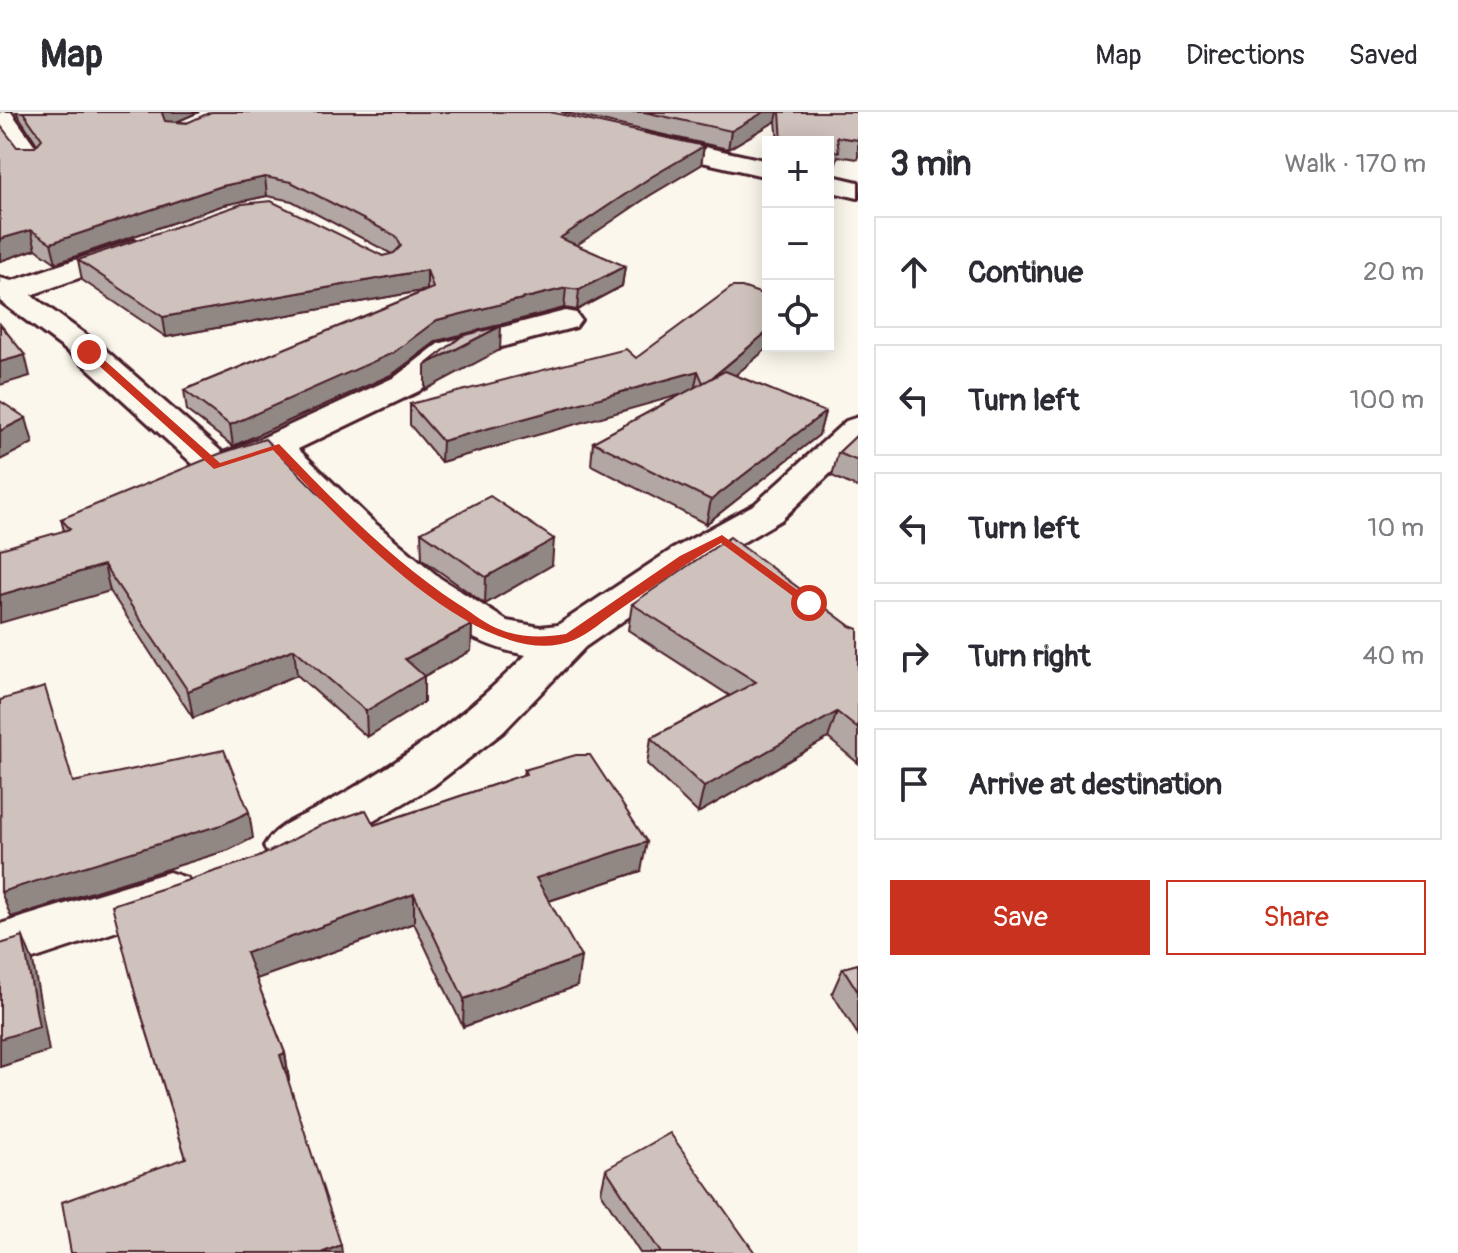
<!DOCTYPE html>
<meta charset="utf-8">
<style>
:root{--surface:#fff;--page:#f7f7f7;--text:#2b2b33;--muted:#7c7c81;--line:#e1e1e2;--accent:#c8321e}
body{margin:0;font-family:Pangolin,sans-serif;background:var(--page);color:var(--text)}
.controls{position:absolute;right:24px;top:24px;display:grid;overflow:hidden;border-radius:0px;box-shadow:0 4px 20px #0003}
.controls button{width:72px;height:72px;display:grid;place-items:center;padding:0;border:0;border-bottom:2px solid var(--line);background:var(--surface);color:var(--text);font:40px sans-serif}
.stop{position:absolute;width:24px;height:24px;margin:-18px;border:6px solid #c8321e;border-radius:50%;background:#fff}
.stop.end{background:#c8321e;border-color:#fff;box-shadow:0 2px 8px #0008}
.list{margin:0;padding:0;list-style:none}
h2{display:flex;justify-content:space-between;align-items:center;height:104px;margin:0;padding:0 32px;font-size:34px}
h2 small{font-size:26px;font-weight:400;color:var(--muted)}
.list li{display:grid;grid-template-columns:52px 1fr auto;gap:24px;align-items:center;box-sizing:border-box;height:112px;margin:0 16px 16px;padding:0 16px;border:2px solid var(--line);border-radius:0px}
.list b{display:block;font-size:30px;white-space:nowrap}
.list em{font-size:26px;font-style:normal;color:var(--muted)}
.actions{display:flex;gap:16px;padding:24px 32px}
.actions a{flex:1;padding:18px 0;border:2px solid var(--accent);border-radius:0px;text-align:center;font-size:28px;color:var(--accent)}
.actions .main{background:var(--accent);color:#fff}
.icon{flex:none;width:44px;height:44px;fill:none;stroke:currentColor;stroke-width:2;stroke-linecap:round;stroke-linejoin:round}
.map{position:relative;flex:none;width:858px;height:1141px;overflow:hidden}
header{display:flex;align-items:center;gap:48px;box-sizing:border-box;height:112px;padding:0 40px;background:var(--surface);border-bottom:2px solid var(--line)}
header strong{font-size:38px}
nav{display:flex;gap:44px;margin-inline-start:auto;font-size:28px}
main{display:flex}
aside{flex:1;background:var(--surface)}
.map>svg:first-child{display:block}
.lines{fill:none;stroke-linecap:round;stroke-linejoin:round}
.minor-casing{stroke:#4a1f2b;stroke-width:6}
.minor{fill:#fbf7ec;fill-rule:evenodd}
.wall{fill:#b2a7a2;stroke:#4a1f2b;stroke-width:2}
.shaded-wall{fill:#918884;stroke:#4a1f2b;stroke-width:2}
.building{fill:#cfc2bc;stroke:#4a1f2b;stroke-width:2}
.route{fill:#c8321e}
</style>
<header>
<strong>Map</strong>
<nav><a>Map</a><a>Directions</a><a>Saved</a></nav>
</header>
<main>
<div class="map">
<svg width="858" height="1141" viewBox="0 0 858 1141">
<rect width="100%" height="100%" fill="#fbf7ec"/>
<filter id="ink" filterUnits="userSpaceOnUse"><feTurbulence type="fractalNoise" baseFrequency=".0125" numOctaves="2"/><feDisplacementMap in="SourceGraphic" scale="16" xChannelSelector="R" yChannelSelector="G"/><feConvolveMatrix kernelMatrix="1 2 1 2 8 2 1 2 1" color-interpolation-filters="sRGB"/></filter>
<g filter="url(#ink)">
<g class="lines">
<g class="minor-casing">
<g id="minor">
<polygon points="0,0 11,0 43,45 39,50 21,50 0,20"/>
<polygon points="645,22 768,49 768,65 636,35 632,30 636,25"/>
<polygon points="828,63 858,70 858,86 828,79"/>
<path d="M134,128L144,131L148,137L144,143L31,183L100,233L223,341L262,326L395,265L438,232L565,199L576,201L581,208L576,215L460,246L419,279L298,337L370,407L440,466L507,509L540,515L558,513L671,438L755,392L846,309L858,305V335L781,408L699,456L585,535L503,620L433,674L307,748L289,754L271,748L264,734C276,712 302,705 323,693C399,652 466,604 526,543C425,525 337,420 269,349L218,366L205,363L78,247L0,189V166L12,169Z"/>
<polygon points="169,760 187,766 195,781 187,796 0,858 0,812"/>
</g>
</g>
<use href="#minor" class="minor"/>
</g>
<g class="wall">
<polygon points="16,0 199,0 176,10 704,34 701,53 649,84 576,133 625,154 622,174 577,198 564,196 437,229 393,262 233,334 187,299 184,278 427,178 166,225 82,168 78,148 383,144 392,142 292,89 267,84 224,93 56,151 36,137 0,149 17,35 35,35 37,32"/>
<polygon points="561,0 858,0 858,47 838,44 834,58 828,58 828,30 778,30 776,9 728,37"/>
<polygon points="770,234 735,263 825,300 819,323 706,412 591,353 593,330 684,281 441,350 410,313 410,292 636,246"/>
<polygon points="858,322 858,376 832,364 838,341"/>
<polygon points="61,407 350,413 472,513 471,539 424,564 424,590 367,625 297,563 193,606 110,479 64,419"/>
<polygon points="421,420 552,453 485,492 422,447"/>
<polygon points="632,492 850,514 858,517 858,651 828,626 698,701 647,652 651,626 730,584 628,518"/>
<polygon points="524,658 641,759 549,789 577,874 463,915 414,811 256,867 285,941 289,968 186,1046 136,885 374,713 523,663"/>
<polygon points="858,852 858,923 832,881 843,856"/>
<polygon points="606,1057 755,1141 640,1141 601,1080"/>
</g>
<g class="shaded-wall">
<polygon points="163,0 199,0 169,13 164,19 162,1"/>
<polygon points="764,0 778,0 776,9 728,37 731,19"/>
<polygon points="704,34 701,53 649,84 558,146 560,126 651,65"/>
<polygon points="265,65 267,84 224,93 56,151 51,131 222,74"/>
<polygon points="31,118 36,137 0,149 0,127"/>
<polygon points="625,154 622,174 577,198 579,178"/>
<polygon points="427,158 427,178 166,225 163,205"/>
<polygon points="566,176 564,196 437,229 393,262 233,334 230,313 437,208"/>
<polygon points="501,214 500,238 425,278 425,253"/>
<polygon points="768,219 768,234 770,234 700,293 704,273"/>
<polygon points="25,243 30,264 0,273 0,250"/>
<polygon points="698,259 694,279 441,350 442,329"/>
<polygon points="825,300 819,323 706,412 711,388"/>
<polygon points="26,306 33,331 0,348 0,319"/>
<polygon points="554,427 552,453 485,492 486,465"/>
<polygon points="104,453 110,479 0,511 0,483"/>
<polygon points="472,513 471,539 424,564 424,590 367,625 366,599 405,547"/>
<polygon points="294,537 297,563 193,606 188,579"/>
<polygon points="837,600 828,626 698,701 704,675"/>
<polygon points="249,700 253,726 229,738 11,805 1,780"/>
<polygon points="647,730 641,759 533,794 536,766"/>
<polygon points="414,782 414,811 251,869 246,841"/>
<polygon points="23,825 33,850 49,939 0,955 0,927"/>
<polygon points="581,845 577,874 463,915 464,887"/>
<polygon points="285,941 289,968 285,970 280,943"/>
<polygon points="341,1133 342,1141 321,1141"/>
</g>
<g class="building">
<polygon points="23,0 163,0 162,1 165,9 187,11 211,0 550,0 704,34 651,65 560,126 625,154 579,178 566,176 437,208 393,241 230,313 184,278 433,176 427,158 163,205 78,148 242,92 271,89 383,144 394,141 401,134 396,124 291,70 265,65 222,74 51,131 31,118 0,127 0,13 17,35 35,35 42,27"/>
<polygon points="644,0 764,0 731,19"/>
<polygon points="780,0 858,0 858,28 837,25 839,40 828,39 828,30 782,30"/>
<polygon points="732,175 742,175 768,184 768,219 709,268 703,271 698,259 442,329 410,292 626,237 636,246"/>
<polygon points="0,212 25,243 0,250"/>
<polygon points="501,214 425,253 462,224"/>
<polygon points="725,259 825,300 711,388 593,330"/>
<polygon points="0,289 26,306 0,319"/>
<polygon points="858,322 858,349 838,341"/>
<polygon points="265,327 350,413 416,468 447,488 444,489 472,513 405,547 424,564 366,599 294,537 188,579 104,453 0,483 0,437 70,417 61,407 219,342"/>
<polygon points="490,384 554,427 486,465 421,420"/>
<polygon points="730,425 850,514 858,517 858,617 837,600 704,675 651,626 756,570 632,492"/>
<polygon points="45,575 73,670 224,638 249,700 224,712 1,780 0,588"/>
<polygon points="576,643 590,643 647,730 536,766 581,845 464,887 414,782 246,841 285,941 280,943 341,1133 321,1141 71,1141 62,1090 186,1046 136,885 112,793 259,745 319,714 366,698 374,713 526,662 524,658"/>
<polygon points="23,825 39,915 0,927 0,832"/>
<polygon points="858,852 858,880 843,856"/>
<polygon points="670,1021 755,1141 661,1141 606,1057"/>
</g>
</g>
<path class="route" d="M86,238H93L220,351L279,332C334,389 391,448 458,492C470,499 481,509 494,515C517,526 542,526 566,522L680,444L722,423L815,491L805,493L721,431C686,451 653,475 619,498C605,507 589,522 574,528C482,567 331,398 273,338L214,357L86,242Z"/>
</svg>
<div class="controls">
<button>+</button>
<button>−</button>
<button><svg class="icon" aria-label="locate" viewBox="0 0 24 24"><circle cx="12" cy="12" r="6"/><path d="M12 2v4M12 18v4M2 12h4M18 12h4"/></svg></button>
</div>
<div class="stop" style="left:809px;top:491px"></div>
<div class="stop end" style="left:89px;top:240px"></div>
</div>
<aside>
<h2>3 min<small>Walk · 170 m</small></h2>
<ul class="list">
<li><svg class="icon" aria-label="ahead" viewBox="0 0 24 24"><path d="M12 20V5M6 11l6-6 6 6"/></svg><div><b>Continue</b></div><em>20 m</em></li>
<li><svg class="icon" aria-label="left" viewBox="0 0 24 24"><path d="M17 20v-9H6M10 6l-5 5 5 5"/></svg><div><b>Turn left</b></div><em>100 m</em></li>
<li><svg class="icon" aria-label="left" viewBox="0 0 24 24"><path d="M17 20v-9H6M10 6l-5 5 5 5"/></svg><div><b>Turn left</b></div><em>10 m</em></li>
<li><svg class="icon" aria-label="right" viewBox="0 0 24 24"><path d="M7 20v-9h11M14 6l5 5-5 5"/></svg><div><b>Turn right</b></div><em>40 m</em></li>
<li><svg class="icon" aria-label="arrive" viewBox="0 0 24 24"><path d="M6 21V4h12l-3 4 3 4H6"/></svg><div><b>Arrive at destination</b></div></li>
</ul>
<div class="actions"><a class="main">Save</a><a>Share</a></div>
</aside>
</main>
